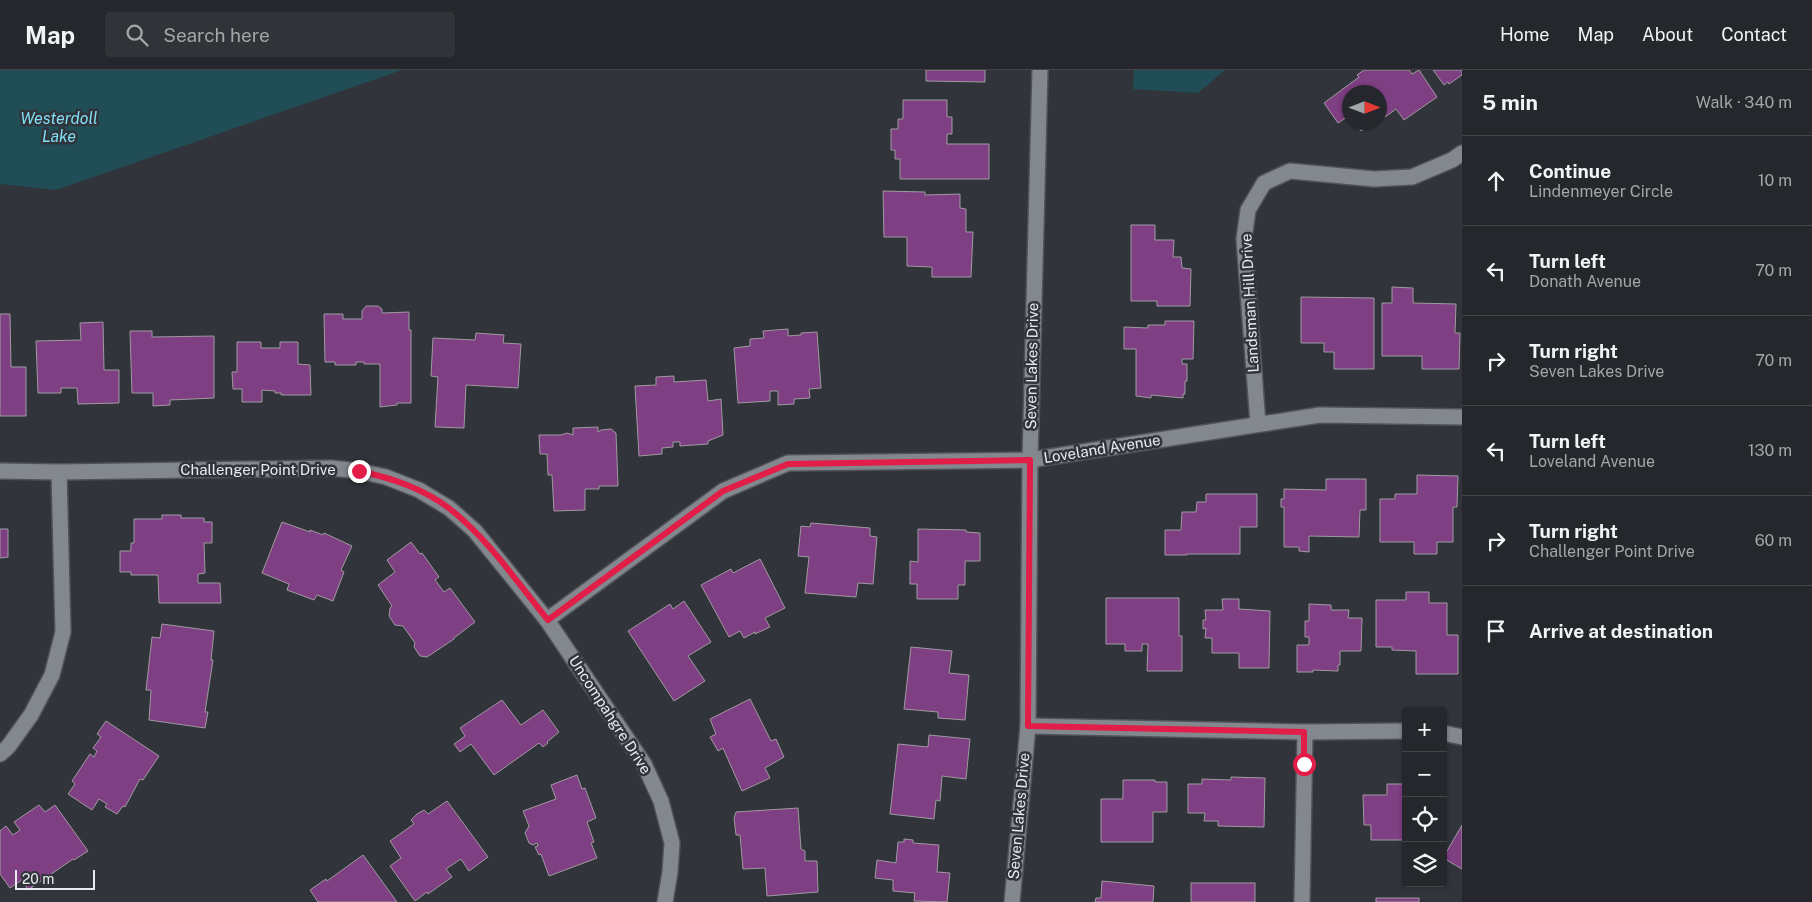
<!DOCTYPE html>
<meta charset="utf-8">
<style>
:root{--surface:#25272c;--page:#313338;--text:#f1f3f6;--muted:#a3a5a9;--line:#424448}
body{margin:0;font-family:"Public Sans",sans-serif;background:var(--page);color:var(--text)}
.controls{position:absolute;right:15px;bottom:15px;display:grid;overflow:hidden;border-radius:5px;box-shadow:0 1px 4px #0004}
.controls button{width:45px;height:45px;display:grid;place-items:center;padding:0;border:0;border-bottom:1px solid var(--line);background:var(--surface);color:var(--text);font:25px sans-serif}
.compass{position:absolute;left:1342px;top:15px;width:45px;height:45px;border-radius:50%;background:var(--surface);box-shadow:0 1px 4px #0004;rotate:90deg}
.scale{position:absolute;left:15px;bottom:12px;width:80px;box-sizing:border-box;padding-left:5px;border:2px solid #e8eaee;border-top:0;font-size:14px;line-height:18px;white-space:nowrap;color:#e8eaee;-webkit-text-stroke:4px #31343a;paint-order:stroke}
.stop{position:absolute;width:15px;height:15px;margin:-11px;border:4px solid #e11d48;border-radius:50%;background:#fff}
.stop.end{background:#e11d48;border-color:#fff;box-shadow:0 1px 5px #0008}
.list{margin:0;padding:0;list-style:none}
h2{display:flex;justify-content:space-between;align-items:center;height:65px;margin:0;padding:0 20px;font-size:21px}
h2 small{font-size:16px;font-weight:400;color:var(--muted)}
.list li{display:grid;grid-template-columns:32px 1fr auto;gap:15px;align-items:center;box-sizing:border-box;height:90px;padding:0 20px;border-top:1px solid var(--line)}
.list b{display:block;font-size:19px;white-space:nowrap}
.list p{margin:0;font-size:16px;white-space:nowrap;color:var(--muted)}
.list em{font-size:16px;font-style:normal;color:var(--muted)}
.icon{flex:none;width:28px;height:28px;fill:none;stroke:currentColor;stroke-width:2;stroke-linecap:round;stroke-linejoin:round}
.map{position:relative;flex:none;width:1462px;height:832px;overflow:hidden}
header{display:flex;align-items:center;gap:30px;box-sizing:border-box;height:70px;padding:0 25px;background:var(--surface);border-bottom:1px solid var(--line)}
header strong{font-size:24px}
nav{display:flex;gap:28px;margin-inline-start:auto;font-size:18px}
.search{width:350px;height:45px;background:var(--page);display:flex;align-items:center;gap:12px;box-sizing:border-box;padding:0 18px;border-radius:5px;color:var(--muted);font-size:19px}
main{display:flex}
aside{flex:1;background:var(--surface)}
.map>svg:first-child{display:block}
.water{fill:#214d57}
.building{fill:#7f3f83;stroke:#a09aa0}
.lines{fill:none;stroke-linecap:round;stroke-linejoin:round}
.street-casing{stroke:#4f5256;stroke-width:18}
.street{stroke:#83878e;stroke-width:15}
.route{stroke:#e11d48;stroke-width:6}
.labels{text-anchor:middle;stroke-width:5;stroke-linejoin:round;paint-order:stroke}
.street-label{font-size:15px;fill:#e8eaee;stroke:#31343a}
.water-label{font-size:16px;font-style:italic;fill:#80dff5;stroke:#31343a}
</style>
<header>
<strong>Map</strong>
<div class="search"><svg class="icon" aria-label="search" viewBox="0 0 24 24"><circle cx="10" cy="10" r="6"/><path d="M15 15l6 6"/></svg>Search here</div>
<nav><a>Home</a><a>Map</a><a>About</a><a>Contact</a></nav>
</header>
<main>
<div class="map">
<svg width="1462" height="832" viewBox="0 0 1462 832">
<rect width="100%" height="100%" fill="#31343a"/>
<g class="water">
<polygon points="0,0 402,0 56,120 0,114"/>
<polygon points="1134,0 1225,0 1198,23 1133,19"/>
</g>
<g class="building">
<polygon points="926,0 985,0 985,12 926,11"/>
<polygon points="1364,0 1409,0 1412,4 1419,0 1437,27 1404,50 1396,39 1385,47 1381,41 1380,42 1380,22 1350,22 1350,45 1338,53 1324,33 1359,7 1357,5"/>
<polygon points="1433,0 1462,0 1462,5 1449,14 1448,12 1444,15"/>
<polygon points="903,30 947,30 947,47 952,47 952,64 947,64 947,74 989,74 989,109 900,109 900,89 895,89 895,80 891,80 891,59 898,59 898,49 903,49"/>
<polygon points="1355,52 1369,52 1370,54 1361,61"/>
<polygon points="883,121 925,122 925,125 960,124 960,138 966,139 966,162 973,162 971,207 932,207 932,197 907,196 907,167 884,167"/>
<polygon points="1131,155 1155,155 1155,170 1174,170 1173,187 1181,187 1182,198 1191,199 1190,236 1157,236 1157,231 1131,231"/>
<polygon points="1392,217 1413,218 1413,233 1456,234 1455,263 1460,263 1459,299 1422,299 1422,286 1382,286 1382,233 1392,233"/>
<polygon points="1301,227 1374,228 1374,299 1334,299 1334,282 1324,282 1324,273 1301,273"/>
<polygon points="366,236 378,236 382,239 382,243 409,242 409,260 411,260 411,333 397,333 397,335 380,337 380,294 364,294 364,292 356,292 356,295 335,295 335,292 325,292 324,244 343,244 343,249 362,249 362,241"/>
<polygon points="0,244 10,244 11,297 26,297 26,346 0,346"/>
<polygon points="1165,251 1194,251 1193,289 1182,289 1182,294 1187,294 1187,311 1185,311 1185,324 1183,324 1183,328 1151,325 1151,328 1136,326 1136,279 1124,279 1124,257 1148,258 1148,255 1165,255"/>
<polygon points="103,252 104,300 119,300 119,333 78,334 77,318 61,318 61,323 38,323 36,271 81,270 80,253"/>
<polygon points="788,259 788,266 801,265 801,263 817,262 821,318 809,319 810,328 794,329 794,334 778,335 778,321 770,321 770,331 738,333 734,278 750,276 750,269 764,268 763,261"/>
<polygon points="130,261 152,261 152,267 214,266 214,328 170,330 170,335 153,336 153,323 132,323"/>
<polygon points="476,263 504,265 503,273 521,274 518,318 466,315 464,358 435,357 438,307 431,306 433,268 475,270"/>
<polygon points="237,272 261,272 261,278 280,278 280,272 298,272 298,294 310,295 311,325 281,325 281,323 275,323 275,321 262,320 262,332 242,332 242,319 233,319 232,302 237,302"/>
<polygon points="674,306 674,312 706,310 708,331 721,329 723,365 708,371 708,374 680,376 680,372 673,372 673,377 662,378 662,384 639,386 635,316 656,315 656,307"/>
<polygon points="598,357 598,362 601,360 611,359 616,363 618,416 599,416 599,419 585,419 585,440 554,441 552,405 548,405 547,384 540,384 539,365 561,365 567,363 573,365 573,358"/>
<polygon points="1417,405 1458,406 1457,437 1453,437 1453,472 1437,472 1437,484 1414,484 1414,472 1380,472 1380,429 1395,429 1395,424 1417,424"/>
<polygon points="1326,409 1366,409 1366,440 1360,440 1359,467 1309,466 1309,482 1299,481 1299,477 1284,477 1284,437 1281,437 1281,429 1284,429 1284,419 1326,420"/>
<polygon points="1206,424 1257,424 1257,457 1240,457 1240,484 1187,484 1187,485 1165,485 1165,460 1181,460 1182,442 1196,442 1197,432 1206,432"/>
<polygon points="162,445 181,445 181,448 204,448 204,452 212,452 212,473 204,473 205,503 198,504 198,513 220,513 221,533 159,533 158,505 131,505 131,502 120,502 120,481 131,481 131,473 134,473 134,449 162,449"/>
<polygon points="282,452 310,462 310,460 323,465 324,463 352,476 341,500 344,502 333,531 317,525 314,530 287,520 289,514 262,503"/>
<polygon points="811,453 870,458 870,466 877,467 873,514 858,513 856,527 805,523 809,487 798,486 801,456 810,457"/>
<polygon points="0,459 8,459 8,487 0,488"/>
<polygon points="918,459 966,460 966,462 980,463 980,491 965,491 965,515 958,515 958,529 917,529 917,514 910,514 910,491 918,492"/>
<polygon points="411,472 420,484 422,483 439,507 435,510 444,522 450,518 475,552 454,568 454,569 427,587 420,586 414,577 415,573 403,556 395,555 389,546 390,538 392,536 378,515 395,502 387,490"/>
<polygon points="760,489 785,538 765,548 770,557 755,564 755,562 744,568 740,561 729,567 701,515 731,499 733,503"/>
<polygon points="1406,522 1429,522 1429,533 1447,533 1447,565 1458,565 1458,604 1416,604 1416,581 1392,580 1392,577 1376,577 1376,530 1406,530"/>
<polygon points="1106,528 1179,528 1179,566 1182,566 1182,601 1147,601 1148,574 1142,574 1142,581 1125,581 1125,574 1106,574"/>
<polygon points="1222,529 1239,529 1239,539 1270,541 1269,598 1239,598 1239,583 1212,583 1212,568 1205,568 1206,558 1203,559 1203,550 1206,550 1205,540 1223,540"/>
<polygon points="684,531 711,572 688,586 705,611 674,631 628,561 670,534 673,539"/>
<polygon points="1309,534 1331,535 1331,540 1349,540 1348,548 1362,548 1361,581 1340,581 1340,595 1338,595 1338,601 1313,600 1313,602 1297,602 1297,575 1309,575 1309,567 1305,567 1305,551 1309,551"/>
<polygon points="162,554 214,561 211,590 213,590 205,642 208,642 205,658 149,650 151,620 146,620 152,567 160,568"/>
<polygon points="911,577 952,581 949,603 969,605 965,650 938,648 938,642 904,639"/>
<polygon points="750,629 771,671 776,669 784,687 765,698 770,708 742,721 723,678 718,681 710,667 716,664 710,649"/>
<polygon points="502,630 521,655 543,640 559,662 547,672 548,673 543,677 539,673 494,705 471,674 460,682 454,674 465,666 460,658"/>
<polygon points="106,651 159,686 143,710 140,709 125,737 123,736 117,744 105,737 107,734 99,729 92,740 68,724 75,714 72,711 90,684 94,687 97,681 93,678 101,667 97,664"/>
<polygon points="929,665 970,669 966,709 942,706 940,731 936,730 934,749 890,744 898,674 928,677"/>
<polygon points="577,705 582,719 585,718 596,748 587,752 594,772 591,773 597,788 549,806 541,784 539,785 535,777 538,776 537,773 533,775 529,773 525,763 529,756 523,741 556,729 551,715"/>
<polygon points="1231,707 1265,708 1264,757 1218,756 1218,751 1204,751 1205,743 1188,743 1188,714 1202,714 1202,709 1231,710"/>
<polygon points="1123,710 1155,710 1155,712 1167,712 1167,742 1153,742 1153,772 1101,772 1101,729 1123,729"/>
<polygon points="1387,714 1406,714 1406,770 1371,770 1371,755 1364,755 1363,725 1387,725"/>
<polygon points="447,731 488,787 469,801 461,789 446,799 452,807 428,824 427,822 415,831 390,796 401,788 390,771 414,754 411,750 417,744 424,740 428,744"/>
<polygon points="39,735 45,742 55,735 88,781 74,790 73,789 28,820 22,810 10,818 0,804 0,761 6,756 13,765 20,760 14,752"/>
<polygon points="798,738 801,779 805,781 805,791 817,791 818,822 767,826 765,798 743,799 740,765 736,765 734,748 736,742"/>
<polygon points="1462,755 1462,799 1443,788"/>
<polygon points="904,769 913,770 913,773 939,775 937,802 950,803 947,832 914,831 915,823 893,821 893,810 875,808 877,790 896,793 898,772 904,772"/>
<polygon points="363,785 397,832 318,832 310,820 326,809 327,811"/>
<polygon points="1102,811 1154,816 1153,832 1095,832 1096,828 1101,828"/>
<rect x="1191" y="813" width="64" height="19"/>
<rect x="1376" y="828" width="43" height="4"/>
</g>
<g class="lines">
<g class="street-casing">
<g id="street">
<polyline points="1258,354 1244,169 1248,140 1264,113 1290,101 1374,109 1412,107 1452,90 1462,83"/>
<polyline points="0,401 59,402 331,398 359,401 386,407 419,420 449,438 475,461 547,550 644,694 661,731 672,773 670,802 665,832"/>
<polyline points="547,550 723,421 788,393 1030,390 1320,345 1462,347"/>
<polyline points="1028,656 1305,662 1406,661"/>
<polyline points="1443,663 1462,667"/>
<polyline points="0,684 8,677 31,645 52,605 63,562 59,402"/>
<polyline points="1012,832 1028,656 1030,390 1040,0"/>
<polyline points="1302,832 1305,662"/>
</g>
</g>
<use href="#street" class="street"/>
</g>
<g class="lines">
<path class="route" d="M359,401C391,408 423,418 450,439C488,469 517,512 548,550L723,421L788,394L1030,390L1028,656L1304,662V694"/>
</g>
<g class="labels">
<g class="street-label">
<text transform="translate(1250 233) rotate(-93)" y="5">Landsman Hill Drive</text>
<text transform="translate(1032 296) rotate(-89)" y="5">Seven Lakes Drive</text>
<text transform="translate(1102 379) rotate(-9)" y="5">Loveland Avenue</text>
<text x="258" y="405">Challenger Point Drive</text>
<text transform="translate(610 645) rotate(57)" y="5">Uncompahgre Drive</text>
<text transform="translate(1019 746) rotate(-85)" y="5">Seven Lakes Drive</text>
</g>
<g class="water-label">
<text x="59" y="54">Westerdoll<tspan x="59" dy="18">Lake</tspan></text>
</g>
</g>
</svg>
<div class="controls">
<button>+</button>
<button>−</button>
<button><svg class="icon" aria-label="locate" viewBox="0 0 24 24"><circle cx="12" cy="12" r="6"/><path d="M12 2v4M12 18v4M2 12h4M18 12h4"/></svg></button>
<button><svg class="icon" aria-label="layers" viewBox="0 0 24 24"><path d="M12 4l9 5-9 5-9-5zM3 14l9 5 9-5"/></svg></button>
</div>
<svg class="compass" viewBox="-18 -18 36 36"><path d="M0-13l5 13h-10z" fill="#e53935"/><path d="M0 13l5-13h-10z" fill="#a3a5a9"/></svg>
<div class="scale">20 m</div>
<div class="stop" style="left:1304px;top:694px"></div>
<div class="stop end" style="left:359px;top:401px"></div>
</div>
<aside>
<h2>5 min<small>Walk · 340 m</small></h2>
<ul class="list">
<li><svg class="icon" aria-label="ahead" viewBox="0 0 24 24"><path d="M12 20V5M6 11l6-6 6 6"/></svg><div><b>Continue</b><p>Lindenmeyer Circle</p></div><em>10 m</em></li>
<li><svg class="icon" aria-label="left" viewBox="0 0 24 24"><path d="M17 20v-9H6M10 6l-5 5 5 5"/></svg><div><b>Turn left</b><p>Donath Avenue</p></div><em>70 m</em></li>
<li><svg class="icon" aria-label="right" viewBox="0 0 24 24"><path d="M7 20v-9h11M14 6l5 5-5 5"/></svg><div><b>Turn right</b><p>Seven Lakes Drive</p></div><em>70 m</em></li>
<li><svg class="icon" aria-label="left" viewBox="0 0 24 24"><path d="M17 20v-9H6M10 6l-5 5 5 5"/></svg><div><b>Turn left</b><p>Loveland Avenue</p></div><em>130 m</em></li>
<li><svg class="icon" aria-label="right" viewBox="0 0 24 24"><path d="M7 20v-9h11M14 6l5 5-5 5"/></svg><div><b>Turn right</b><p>Challenger Point Drive</p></div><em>60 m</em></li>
<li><svg class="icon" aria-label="arrive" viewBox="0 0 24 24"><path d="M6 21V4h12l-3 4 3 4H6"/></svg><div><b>Arrive at destination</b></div></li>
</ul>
</aside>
</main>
